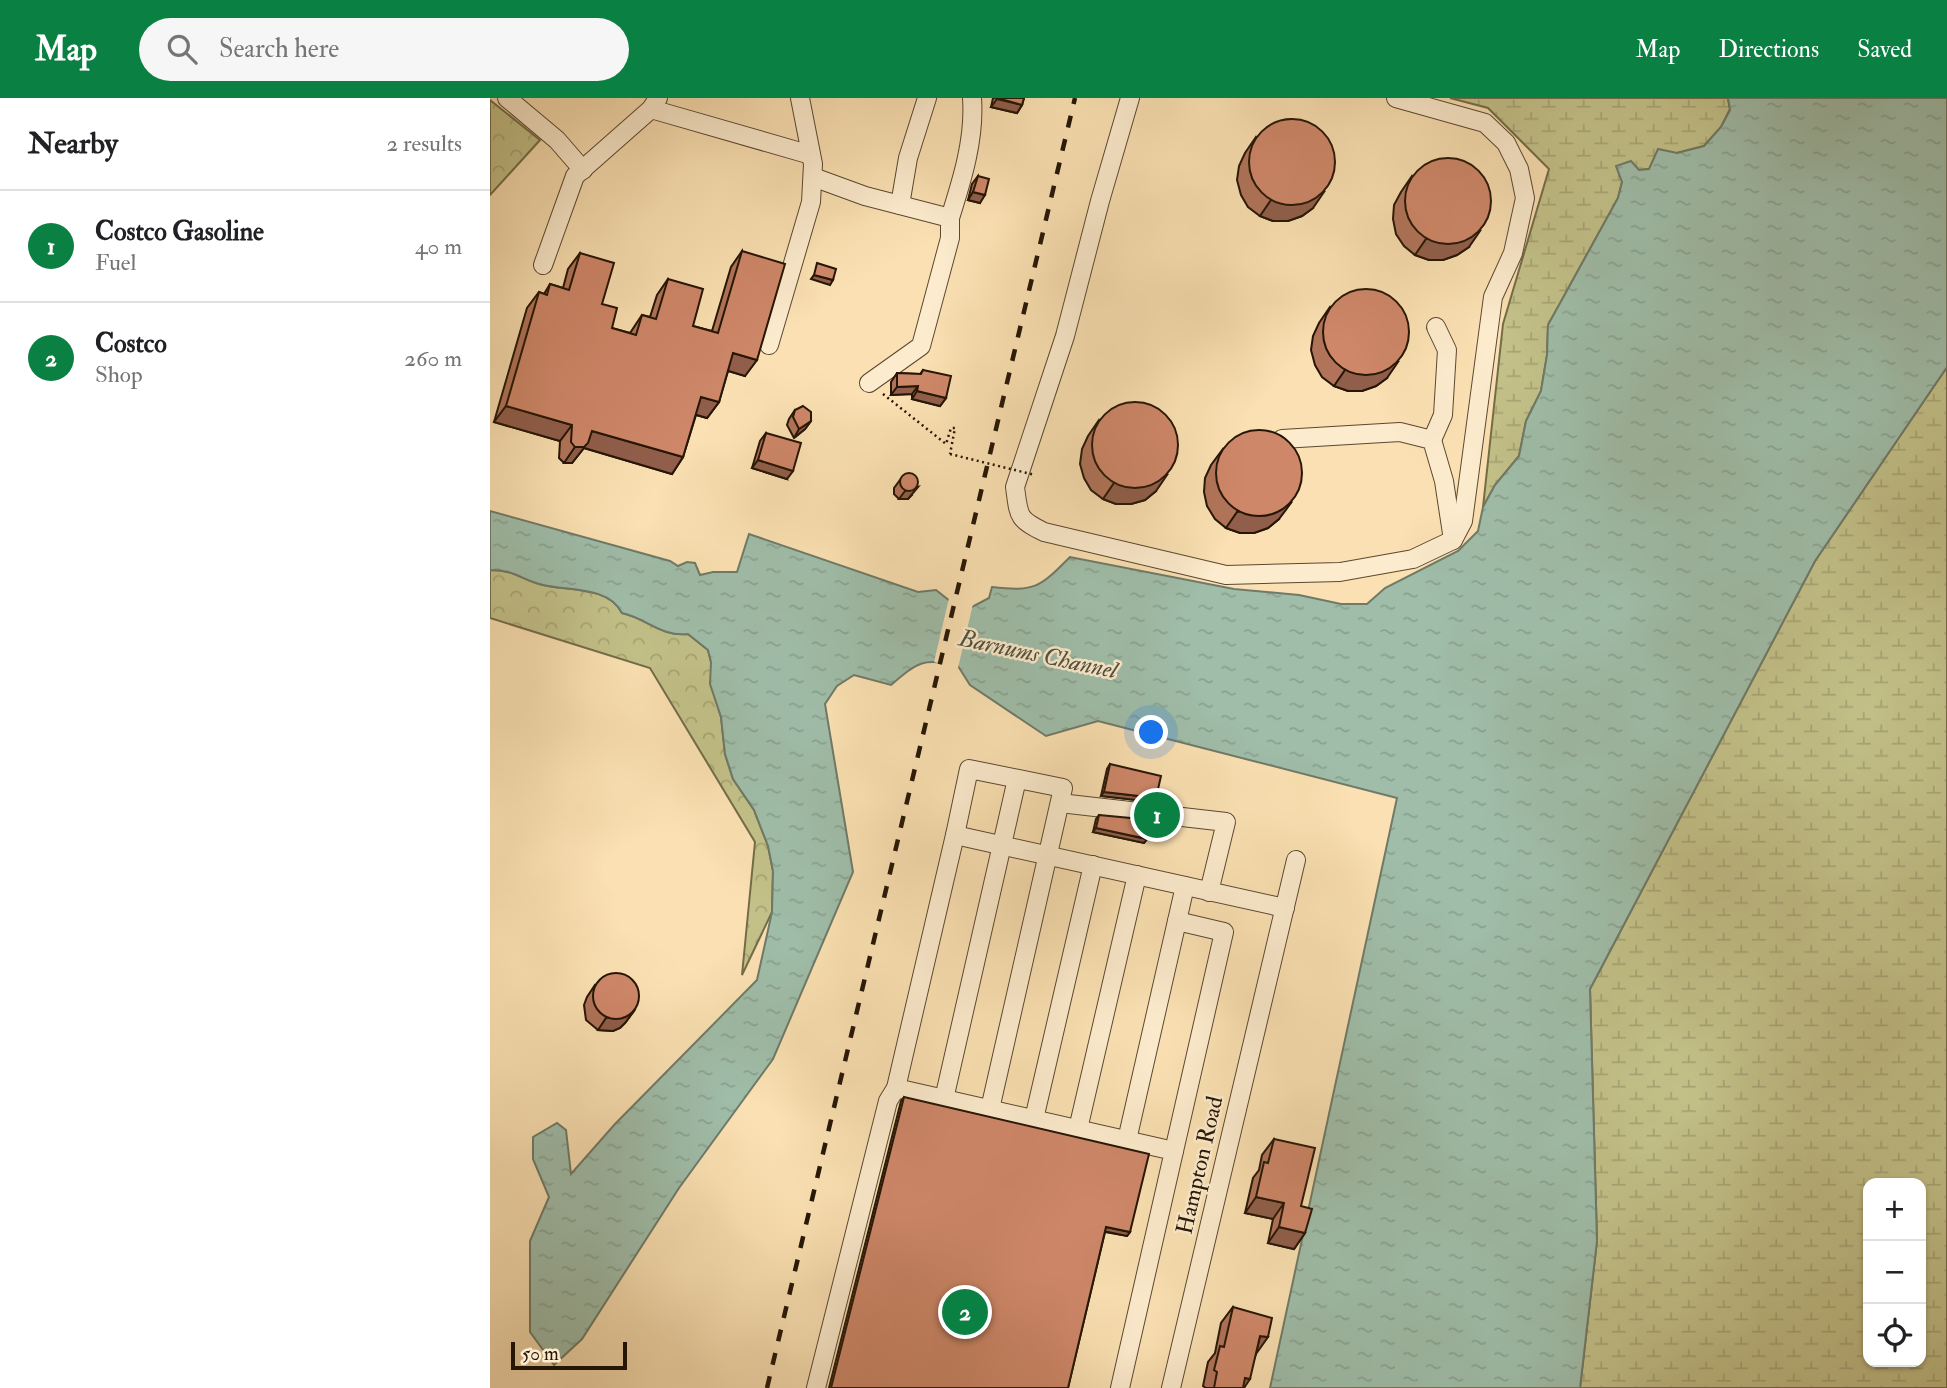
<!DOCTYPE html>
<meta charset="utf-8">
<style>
:root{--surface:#fff;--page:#f6f6f6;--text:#202124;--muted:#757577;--line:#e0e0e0;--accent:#0b8043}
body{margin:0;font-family:"IM FELL Double Pica",serif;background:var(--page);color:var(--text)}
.controls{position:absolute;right:21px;bottom:21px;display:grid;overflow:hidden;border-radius:14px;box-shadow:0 2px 5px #0004}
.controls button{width:63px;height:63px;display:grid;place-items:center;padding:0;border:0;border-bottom:2px solid var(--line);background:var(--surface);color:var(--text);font:35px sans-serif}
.scale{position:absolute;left:21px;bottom:18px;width:116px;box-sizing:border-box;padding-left:7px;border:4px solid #261606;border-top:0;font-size:19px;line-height:24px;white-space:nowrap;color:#261606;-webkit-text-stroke:5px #fcebcd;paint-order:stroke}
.you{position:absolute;left:662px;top:635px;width:24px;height:24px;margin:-18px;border:5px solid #fff;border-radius:50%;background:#1a73e8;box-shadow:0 0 0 10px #1a73e833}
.badge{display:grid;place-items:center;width:46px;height:46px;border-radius:50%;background:var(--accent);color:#fff;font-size:23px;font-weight:700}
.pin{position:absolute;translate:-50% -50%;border:4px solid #fff;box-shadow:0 2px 7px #0006}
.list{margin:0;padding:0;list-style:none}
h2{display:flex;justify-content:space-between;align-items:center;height:91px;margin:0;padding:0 28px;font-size:30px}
h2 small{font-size:23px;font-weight:400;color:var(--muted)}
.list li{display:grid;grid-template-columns:46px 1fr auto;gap:21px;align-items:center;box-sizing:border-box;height:112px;padding:0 28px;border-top:2px solid var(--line)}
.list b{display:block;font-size:26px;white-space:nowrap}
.list p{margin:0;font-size:23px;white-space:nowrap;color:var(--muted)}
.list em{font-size:23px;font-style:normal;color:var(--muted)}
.icon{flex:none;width:38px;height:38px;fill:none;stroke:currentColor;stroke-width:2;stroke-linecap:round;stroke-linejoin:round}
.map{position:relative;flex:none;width:1457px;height:1290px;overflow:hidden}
header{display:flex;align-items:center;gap:42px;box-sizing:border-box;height:98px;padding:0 35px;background:var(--accent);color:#fff}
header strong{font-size:33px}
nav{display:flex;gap:38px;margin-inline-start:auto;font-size:24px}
.search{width:490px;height:63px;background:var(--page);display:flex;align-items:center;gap:18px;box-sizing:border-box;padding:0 24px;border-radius:38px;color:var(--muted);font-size:26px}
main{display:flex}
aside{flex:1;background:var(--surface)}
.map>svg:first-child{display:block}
.forest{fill:url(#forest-crowns);stroke:#746c48;stroke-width:2}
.wetland{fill:url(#wetland-marsh);stroke:#746c48;stroke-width:2;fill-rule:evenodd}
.water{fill:url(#water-ripples);stroke:#6f7a68;stroke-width:2}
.pier{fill:#fae0b2}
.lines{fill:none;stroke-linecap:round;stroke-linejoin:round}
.minor-casing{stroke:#5b4831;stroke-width:20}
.path{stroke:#261606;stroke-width:2.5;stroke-dasharray:2 3.5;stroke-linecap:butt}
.minor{stroke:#fcebcd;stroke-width:18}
.rail{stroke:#261606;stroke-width:4.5;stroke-dasharray:12 12;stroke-linecap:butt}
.path-bridge{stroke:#261606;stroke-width:2.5;stroke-dasharray:2 3.5;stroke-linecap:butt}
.wall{fill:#b1745a;stroke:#261606;stroke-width:2}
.shaded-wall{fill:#905e4a;stroke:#261606;stroke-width:2}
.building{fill:#ce8769;stroke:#261606;stroke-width:2}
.labels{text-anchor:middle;stroke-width:5;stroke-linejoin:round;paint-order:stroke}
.street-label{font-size:23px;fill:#261606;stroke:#fcebcd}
.water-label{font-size:24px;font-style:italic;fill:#50503f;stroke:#fcebcd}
</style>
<header>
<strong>Map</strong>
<div class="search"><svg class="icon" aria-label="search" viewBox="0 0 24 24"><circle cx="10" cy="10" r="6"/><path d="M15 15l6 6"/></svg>Search here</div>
<nav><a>Map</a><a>Directions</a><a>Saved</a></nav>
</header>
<main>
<aside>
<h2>Nearby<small>2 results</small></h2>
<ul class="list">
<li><span class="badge">1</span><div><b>Costco Gasoline</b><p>Fuel</p></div><em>40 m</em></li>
<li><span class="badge">2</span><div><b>Costco</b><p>Shop</p></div><em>260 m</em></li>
</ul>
</aside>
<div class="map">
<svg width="1457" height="1290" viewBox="0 0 1457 1290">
<defs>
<pattern id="forest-crowns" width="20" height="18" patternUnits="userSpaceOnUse" patternTransform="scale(1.75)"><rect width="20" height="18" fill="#c3c189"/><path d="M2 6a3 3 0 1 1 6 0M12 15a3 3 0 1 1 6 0" fill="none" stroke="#a7a575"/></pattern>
<pattern id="wetland-marsh" width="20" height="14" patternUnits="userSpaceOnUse" patternTransform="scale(1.75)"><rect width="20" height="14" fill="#c3c189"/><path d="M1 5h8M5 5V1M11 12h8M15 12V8" fill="none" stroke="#a7a575"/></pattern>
<pattern id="water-ripples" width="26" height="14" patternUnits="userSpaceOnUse" patternTransform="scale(1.75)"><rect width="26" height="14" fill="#9fbda9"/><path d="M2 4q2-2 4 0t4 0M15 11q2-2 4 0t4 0" fill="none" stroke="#89a290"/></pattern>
</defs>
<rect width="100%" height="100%" fill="#fae0b2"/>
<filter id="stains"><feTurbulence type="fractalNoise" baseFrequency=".00286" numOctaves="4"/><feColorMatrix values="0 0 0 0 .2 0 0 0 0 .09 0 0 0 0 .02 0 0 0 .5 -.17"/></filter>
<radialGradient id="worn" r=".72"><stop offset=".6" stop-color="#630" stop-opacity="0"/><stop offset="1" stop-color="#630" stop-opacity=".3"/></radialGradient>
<g class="forest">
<polygon points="0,2 50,42 0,97"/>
<path d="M0,472C26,472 31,482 53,487C78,493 119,488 132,515C156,520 171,539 198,536L218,552L221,564V586L231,619L235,656L243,681L264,712L278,748L283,773L282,814L252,877L265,744L160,570L0,520Z"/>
</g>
<g class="wetland">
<polygon points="960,0 1238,0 1240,11 1231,29 1214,48 1187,55 1159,71 1149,72 1132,84 1128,100 1058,227 1057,257 1051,293 1036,323 1029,358 1005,387 993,409 1013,226 1059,71 998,10"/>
<path d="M1457,269V1290H1090L1107,1143L1100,891L1325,463ZM1378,1085H1431V1264H1378Z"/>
</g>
<path class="water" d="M1238,0H1457V269L1325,463L1100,891L1107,1143L1090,1290H780L907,700L608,623L556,638L480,587L468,568C434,559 428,564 401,587L364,577L347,588L335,606L363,774L283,961L189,1090L92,1241L64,1267L40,1234V1143L59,1099L43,1061V1039L67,1025L76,1032L81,1076L125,1026L267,882L282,814L283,773L278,748L264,712L243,681L235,656L231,619L220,586L221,564L218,552L198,536C171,539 156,520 132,515C119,488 78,493 53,487C31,482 26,472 0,472V413L180,463L188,468L197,464L205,465L210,477L223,474H247L259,436L428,494L446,492L460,503L482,509L499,500L502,489C546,494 550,489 580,459L744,491L809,497L851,506H877L895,490L968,453L988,433L993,409L1005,387L1029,358L1036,323L1051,293L1057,257L1058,227L1128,100L1132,84L1126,68L1141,63L1149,72L1159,71L1168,51L1187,55L1214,48L1231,29L1240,12Z"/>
<polygon class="pier" points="459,500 483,506 468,570 444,564"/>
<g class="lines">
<g class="minor-casing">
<g id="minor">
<polyline points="17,0 67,42 93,72"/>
<polyline points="168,0 161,11 321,57"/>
<path d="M640,0L610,103L575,238L525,389C529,418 527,421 554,434L736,477L850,474L923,461L963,442L973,423L1003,199L1023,155L1035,100L1029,71L1016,45L995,25L906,0"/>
<polyline points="323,79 375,98 460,120 460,140 431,248 379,285"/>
<polyline points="410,107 418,60 437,0"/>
<path d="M460,120C472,82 485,41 482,0"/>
<polyline points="53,167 85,78 161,11"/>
<polyline points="279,247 321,104 323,66 310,0"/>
<polyline points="792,341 910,334 942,342 954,383 963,442"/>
<polyline points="942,342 953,317 957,252 946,229"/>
<polyline points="570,705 736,724 719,794"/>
<polyline points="465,737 479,671 573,690 500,1011"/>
<polyline points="406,990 684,1053 630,1290"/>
<polyline points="454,1001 527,681"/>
<polyline points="544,1021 603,767"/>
<polyline points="588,1031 647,777"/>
<polyline points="637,1042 695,788"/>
<polyline points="684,1053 734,834 687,823"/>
<polyline points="326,1290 398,1003 406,990 465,737 795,810"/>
<polyline points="681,1290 806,762"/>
</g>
</g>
<polyline class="path" points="393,296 456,346 461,330 465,330 460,356"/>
<use href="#minor" class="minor"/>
<polyline class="rail" points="277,1290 585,0"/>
<polyline class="path-bridge" points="460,356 545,377"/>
</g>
<g class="wall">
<polygon points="503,0 534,0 532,7 527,15 501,9"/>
<polygon points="766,39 823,110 812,118 798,123 783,123 770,118 758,109 751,97 747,82 749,68 755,55"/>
<polygon points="488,78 490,105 478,102 482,86"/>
<polygon points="922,78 979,149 967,157 953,162 939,162 925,157 914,148 906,136 903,121 904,107 911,94"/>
<polygon points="252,153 255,278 238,273 229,304 217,320 206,317 193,359 182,376 94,350 82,365 74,365 69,360 70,343 4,324 37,210 49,194 54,196 60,186 73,190 78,171 90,155 122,230 140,235 152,217 160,219 167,197 178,181 203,228 222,233 241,169"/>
<polygon points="840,209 897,280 886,288 872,293 858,293 844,288 832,279 825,267 821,252 823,238 829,225"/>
<polygon points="433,272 456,300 450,308 422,301 422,296 401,297 401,284 407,275 430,276"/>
<polygon points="305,312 321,323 315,331 304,340 297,327 299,321"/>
<polygon points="609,322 666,393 655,402 641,406 626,406 613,401 601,392 594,380 590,366 592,351 598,338"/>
<polygon points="276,335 297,381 262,370 270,343"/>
<polygon points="733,351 789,421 778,430 764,435 750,435 736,430 725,421 717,408 714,394 715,380 721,367"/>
<polygon points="410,382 422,397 418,401 409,401 404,396 404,390"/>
<polygon points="620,666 666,700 663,704 611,698 617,671"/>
<polygon points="609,717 657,741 654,745 603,734 606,721"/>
<polygon points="105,887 144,913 135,925 130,930 123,933 108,932 96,922 94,907 97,899"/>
<polygon points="414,999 640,1134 637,1138 615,1134 578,1290 339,1290 411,1003"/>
<polygon points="784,1041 811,1108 815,1135 804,1151 778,1145 783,1121 755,1115 763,1080 769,1072 772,1057"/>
<polygon points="743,1209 766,1256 754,1290 716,1290 713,1288 718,1264 725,1255 731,1225"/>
</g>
<g class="shaded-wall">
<polygon points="507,1 532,7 527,15 501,9"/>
<polygon points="483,94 495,97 490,105 478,102"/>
<polygon points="834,94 823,110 812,118 798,123 783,123 770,118 781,102"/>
<polygon points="990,133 979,149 967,157 953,162 939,162 925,157 936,141"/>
<polygon points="324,177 343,182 340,187 321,181"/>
<polygon points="243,255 267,262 255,278 232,271"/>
<polygon points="908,264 897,280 886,288 872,293 858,293 844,288 855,272"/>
<polygon points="428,288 422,296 401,297 407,289"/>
<polygon points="427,293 456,300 450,308 422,301"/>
<polygon points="211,299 229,304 217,320 200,315"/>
<polygon points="16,308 82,327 70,343 4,324"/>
<polygon points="321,323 315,331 304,340 309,331"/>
<polygon points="102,333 193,359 182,376 94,350 82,365 74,365 85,349"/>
<polygon points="268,362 303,373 297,381 262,370"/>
<polygon points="677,377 666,393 655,402 641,406 626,406 613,401 624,385"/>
<polygon points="428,389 418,401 409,401 415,393"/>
<polygon points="801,405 789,421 778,430 764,435 750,435 736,430 747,414"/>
<polygon points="614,694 666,700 663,704 611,698"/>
<polygon points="606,730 657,741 654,745 603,734"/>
<polygon points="144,913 135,925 130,930 123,933 108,932 116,920"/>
<polygon points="766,1099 794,1105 783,1121 755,1115"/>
<polygon points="616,1129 640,1134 637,1138 613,1133"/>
<polygon points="789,1129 815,1135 804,1151 778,1145"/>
<polygon points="770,1238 778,1239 766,1256"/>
<polygon points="755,1280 760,1281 754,1290 748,1290"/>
</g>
<g class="building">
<polygon points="507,0 534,0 532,7"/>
<circle cx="802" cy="64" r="43"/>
<circle cx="958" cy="103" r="43"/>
<polygon points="488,78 499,81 495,97 483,94"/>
<polygon points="252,153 295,166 267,262 243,255 229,304 211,299 193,359 102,333 98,345 94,349 85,349 81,344 82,327 16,308 49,194 57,197 60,186 79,192 90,155 124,165 112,206 127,210 122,230 146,237 152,217 166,221 178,181 213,191 203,228 228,235"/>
<polygon points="327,165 346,171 343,182 324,177"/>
<circle cx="876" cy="234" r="43"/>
<polygon points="433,272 461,278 456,300 427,293 428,288 407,289 407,275 431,276"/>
<circle cx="645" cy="347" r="43"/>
<polygon points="313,308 321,314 321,323 309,331 303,319 305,312"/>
<circle cx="769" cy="375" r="43"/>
<polygon points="276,335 311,345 303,373 268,362"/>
<circle cx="419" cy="384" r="9"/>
<polygon points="620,666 671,678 666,700 614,694"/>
<polygon points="609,717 661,722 657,741 606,730"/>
<circle cx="126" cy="898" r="23"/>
<polygon points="414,999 659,1056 640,1134 616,1129 578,1290 341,1290"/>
<polygon points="784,1041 825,1050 811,1108 822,1111 815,1135 789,1129 794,1105 766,1099 774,1064 778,1065"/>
<polygon points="743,1209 782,1220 778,1239 770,1238 760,1281 755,1280 753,1290 724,1290 727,1274 724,1272 730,1248 734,1249"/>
</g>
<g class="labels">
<g class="street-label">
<text transform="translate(709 1067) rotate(-77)" y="8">Hampton Road</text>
</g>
<g class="water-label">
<text transform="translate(548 556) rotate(12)" y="8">Barnums Channel</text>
</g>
</g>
<rect width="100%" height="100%" filter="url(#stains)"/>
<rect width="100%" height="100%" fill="url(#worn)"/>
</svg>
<div class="controls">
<button>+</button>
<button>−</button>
<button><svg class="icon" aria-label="locate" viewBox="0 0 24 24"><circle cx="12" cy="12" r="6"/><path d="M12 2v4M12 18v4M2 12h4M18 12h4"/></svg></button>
</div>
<div class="scale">50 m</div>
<div class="you"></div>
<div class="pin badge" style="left:667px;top:717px">1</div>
<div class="pin badge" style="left:475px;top:1214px">2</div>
</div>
</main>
